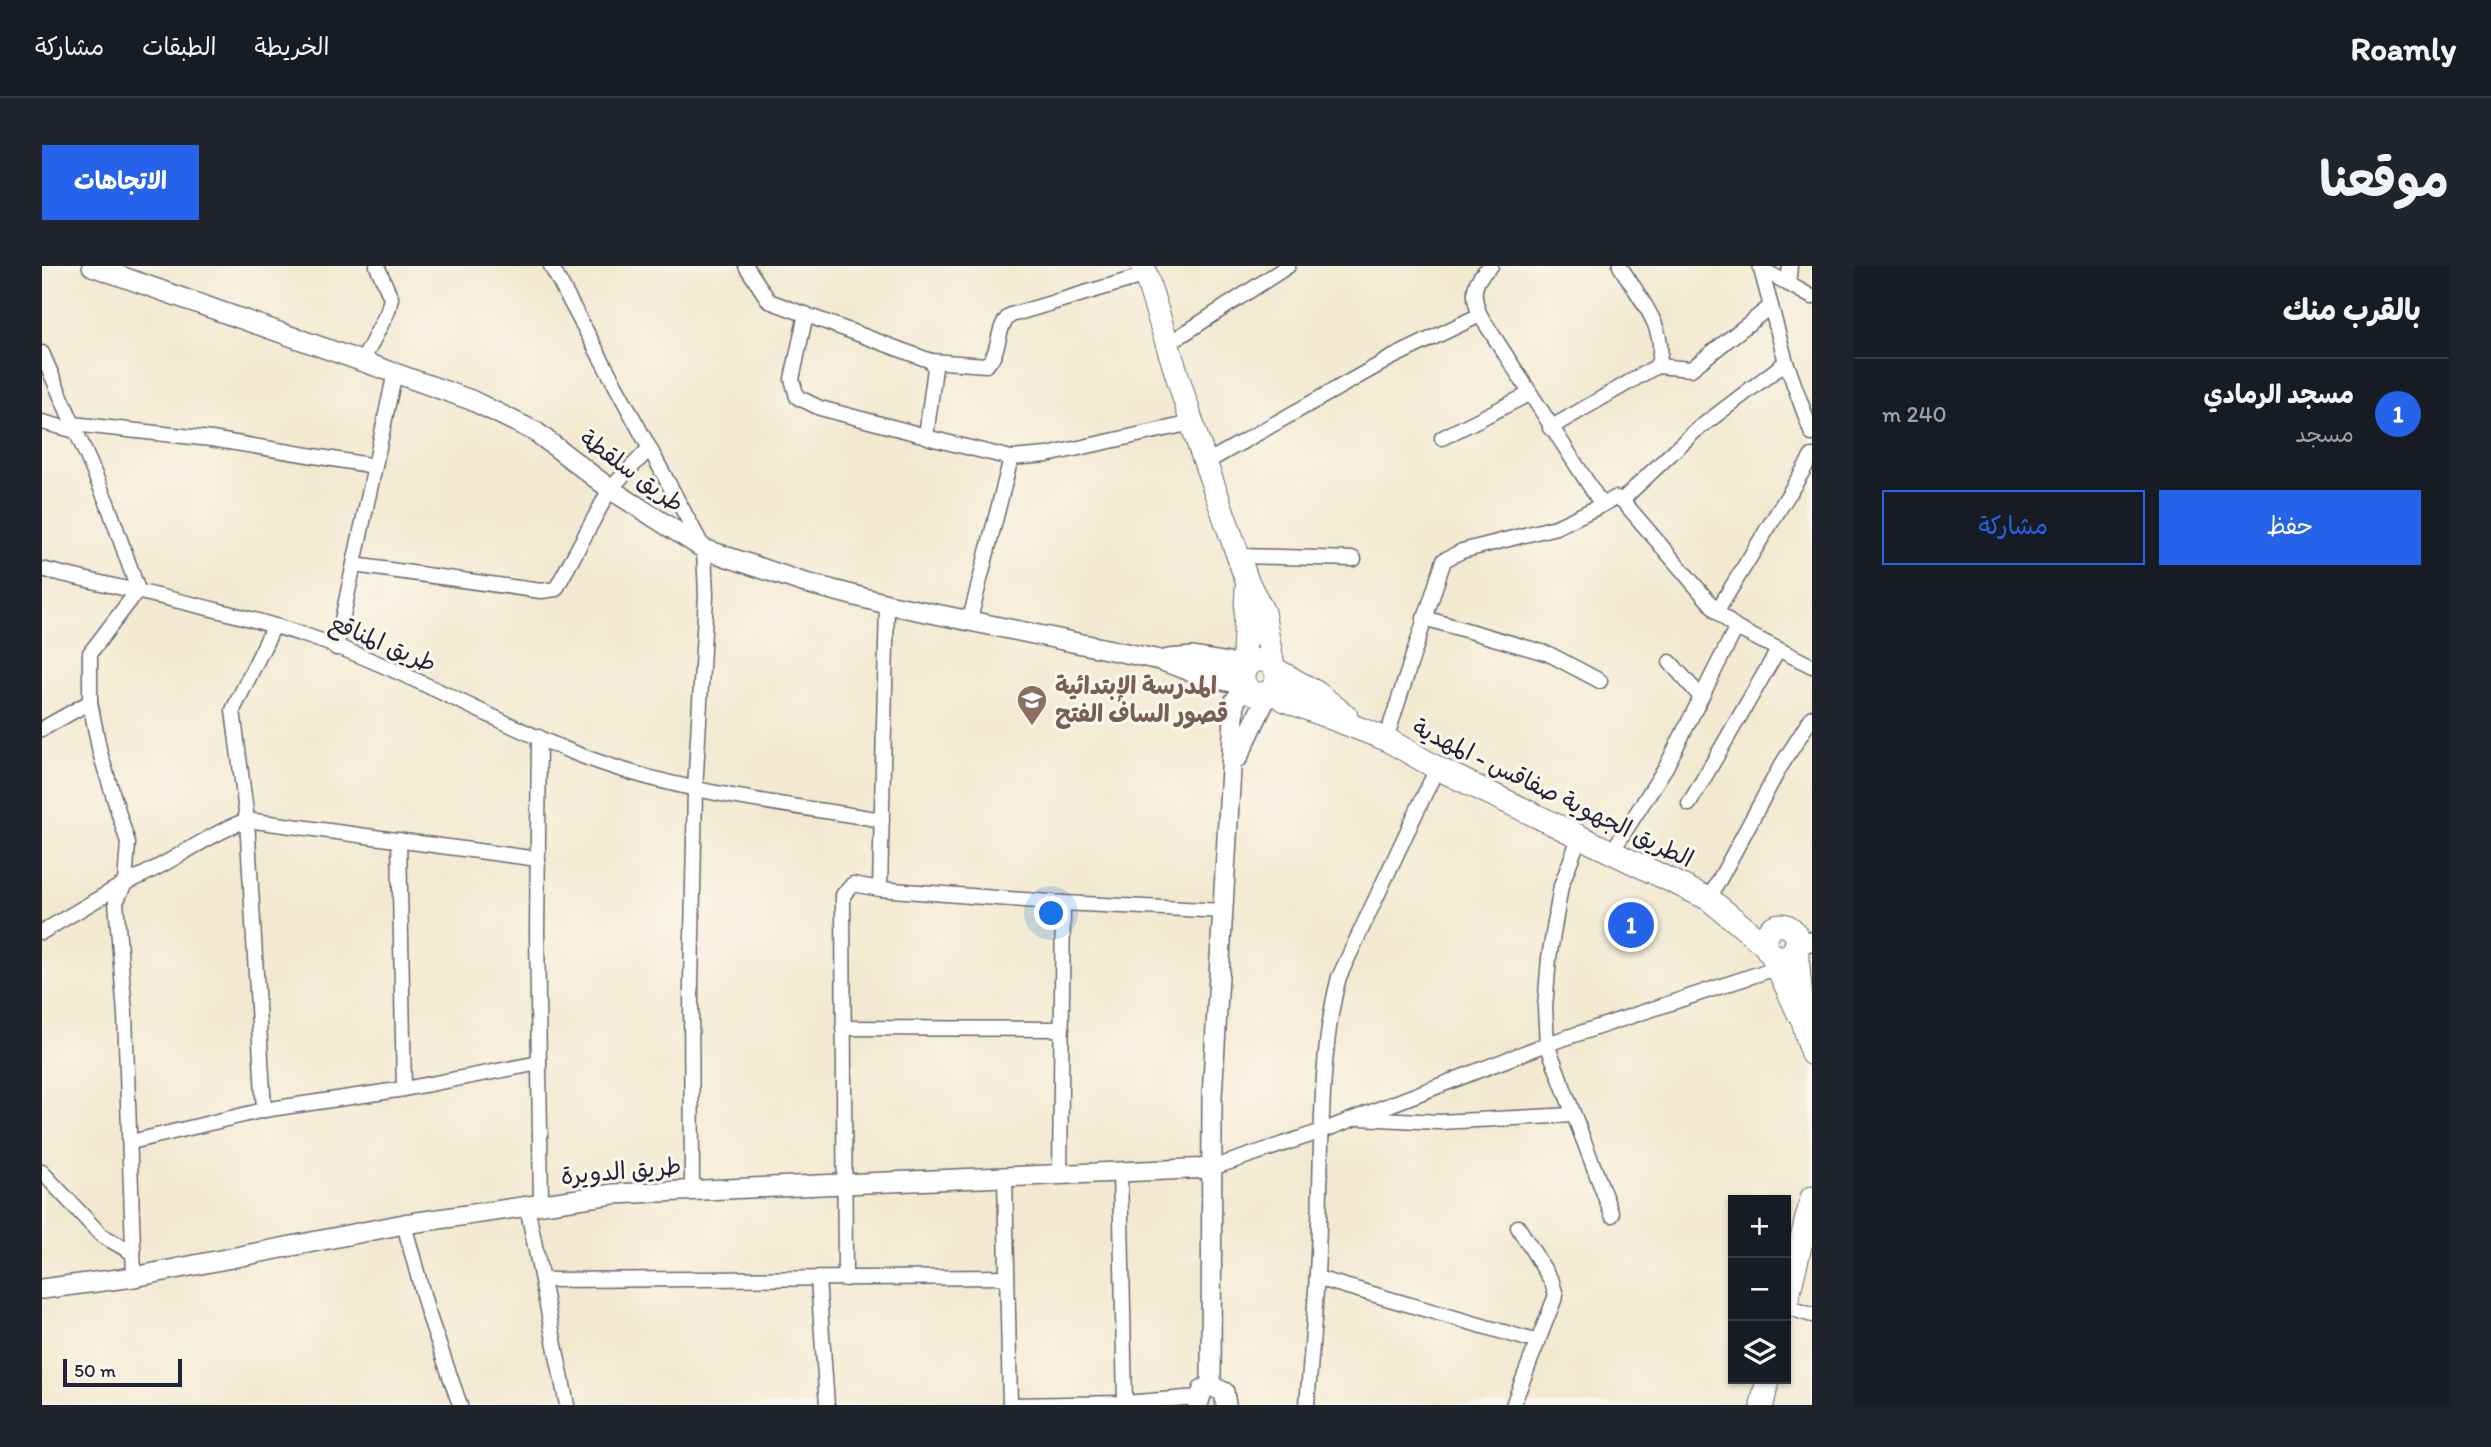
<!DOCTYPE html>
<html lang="ar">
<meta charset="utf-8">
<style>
:root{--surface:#171b24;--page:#20242c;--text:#f1f3f6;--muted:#9ea1a6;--line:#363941;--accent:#2563eb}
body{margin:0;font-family:Itim,"Playpen Sans Arabic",sans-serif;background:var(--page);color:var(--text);direction:rtl}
.controls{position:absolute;right:21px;bottom:21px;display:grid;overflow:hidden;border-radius:0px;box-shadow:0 2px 5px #0004}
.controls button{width:63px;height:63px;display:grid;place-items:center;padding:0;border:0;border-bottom:2px solid var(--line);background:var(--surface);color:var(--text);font:35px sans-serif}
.scale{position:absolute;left:21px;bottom:18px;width:119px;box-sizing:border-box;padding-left:7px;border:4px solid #22223b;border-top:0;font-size:19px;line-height:24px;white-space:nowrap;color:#22223b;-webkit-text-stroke:5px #fbf7ec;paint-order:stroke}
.you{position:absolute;left:1010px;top:648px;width:24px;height:24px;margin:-18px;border:5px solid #fff;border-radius:50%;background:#1a73e8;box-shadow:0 0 0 10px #1a73e833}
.badge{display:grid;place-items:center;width:46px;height:46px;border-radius:50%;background:var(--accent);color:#fff;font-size:23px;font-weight:700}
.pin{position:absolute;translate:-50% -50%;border:4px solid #fff;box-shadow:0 2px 7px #0006}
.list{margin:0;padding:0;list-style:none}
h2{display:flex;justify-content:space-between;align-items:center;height:91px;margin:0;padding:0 28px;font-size:30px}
h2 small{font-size:23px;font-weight:400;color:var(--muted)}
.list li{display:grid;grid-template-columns:46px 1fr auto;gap:21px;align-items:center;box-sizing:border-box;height:112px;padding:0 28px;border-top:2px solid var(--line)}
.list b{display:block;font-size:26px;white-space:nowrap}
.list p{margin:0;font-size:23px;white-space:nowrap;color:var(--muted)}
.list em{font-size:23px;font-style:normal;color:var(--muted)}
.actions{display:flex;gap:14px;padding:21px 28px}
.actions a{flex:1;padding:16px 0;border:2px solid var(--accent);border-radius:0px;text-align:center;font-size:24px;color:var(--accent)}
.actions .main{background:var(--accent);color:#fff}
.icon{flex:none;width:38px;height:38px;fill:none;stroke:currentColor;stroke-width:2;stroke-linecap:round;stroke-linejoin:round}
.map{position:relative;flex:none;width:1770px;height:1139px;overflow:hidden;direction:ltr;border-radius:0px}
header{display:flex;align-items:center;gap:42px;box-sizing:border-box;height:98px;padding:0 35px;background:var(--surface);border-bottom:2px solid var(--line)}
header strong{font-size:33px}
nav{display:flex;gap:38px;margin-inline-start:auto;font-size:24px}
.intro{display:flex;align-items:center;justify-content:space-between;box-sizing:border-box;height:168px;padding:0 42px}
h1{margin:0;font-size:49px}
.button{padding:18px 32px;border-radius:0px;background:var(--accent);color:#fff;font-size:24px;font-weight:700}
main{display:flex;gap:42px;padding:0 42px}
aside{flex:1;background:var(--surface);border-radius:0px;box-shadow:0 2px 5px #0004}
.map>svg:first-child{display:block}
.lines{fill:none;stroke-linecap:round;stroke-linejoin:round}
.street-casing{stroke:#6b686f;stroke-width:17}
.secondary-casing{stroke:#6b686f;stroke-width:22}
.primary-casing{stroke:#6b686f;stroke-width:25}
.street{stroke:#fff;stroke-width:14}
.secondary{stroke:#fff;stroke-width:19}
.primary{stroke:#fff;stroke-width:23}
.labels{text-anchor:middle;stroke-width:6;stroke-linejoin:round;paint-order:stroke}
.street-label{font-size:24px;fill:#22223b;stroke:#fbf7ec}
.education-label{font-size:24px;font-weight:bold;fill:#785e54;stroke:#fbf7ec;text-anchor:start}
</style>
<header>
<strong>Roamly</strong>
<nav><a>الخريطة</a><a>الطبقات</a><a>مشاركة</a></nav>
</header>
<div class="intro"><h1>موقعنا</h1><a class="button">الاتجاهات</a></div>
<main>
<aside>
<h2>بالقرب منك<small></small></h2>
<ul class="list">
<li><span class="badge">1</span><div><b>مسجد الرمادي</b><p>مسجد</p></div><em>240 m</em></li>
</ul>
<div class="actions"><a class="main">حفظ</a><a>مشاركة</a></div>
</aside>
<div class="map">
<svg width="1770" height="1139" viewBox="0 0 1770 1139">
<rect width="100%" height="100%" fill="#fbf7ec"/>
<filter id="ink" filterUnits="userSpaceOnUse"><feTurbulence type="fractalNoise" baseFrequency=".0143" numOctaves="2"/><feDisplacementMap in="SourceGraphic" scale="14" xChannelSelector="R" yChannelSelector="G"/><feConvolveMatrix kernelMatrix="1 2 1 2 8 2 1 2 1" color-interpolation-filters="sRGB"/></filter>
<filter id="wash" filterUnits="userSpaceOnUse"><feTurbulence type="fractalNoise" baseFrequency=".00686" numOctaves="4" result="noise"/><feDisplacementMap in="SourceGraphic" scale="28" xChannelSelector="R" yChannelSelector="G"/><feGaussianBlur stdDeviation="1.57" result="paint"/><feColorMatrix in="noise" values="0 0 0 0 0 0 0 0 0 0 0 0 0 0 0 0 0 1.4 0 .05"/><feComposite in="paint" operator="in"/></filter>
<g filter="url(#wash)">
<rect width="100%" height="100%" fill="#f2e9d0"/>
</g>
<g filter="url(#ink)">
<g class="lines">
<g class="street-casing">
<g id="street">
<polyline points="509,0 662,283 664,330 653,525 649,718 650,923"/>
<polyline points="704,0 727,35 889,95 893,102 884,170 888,172 969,192 1005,189 1150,157"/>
<path d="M1449,0C1431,14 1429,28 1438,49L1560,239L1573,232L1580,234L1675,345L1694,362L1770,400"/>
<polyline points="1718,0 1744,96 1770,168"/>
<polyline points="1718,2 1770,31"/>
<polyline points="1746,18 1748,0"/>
<polyline points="764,48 750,113 755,131 778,142 884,170"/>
<polyline points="1126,78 1246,0"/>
<polyline points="0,87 31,158 169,173 333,200"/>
<path d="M889,95L944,99C960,86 953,60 969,49L1104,9"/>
<polyline points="320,96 346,45 349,32 335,0"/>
<polyline points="1615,100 1649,103 1729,40"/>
<polyline points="0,156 34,165"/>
<path d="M1508,162L1615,100C1629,66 1595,29 1578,0"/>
<polyline points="1400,172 1487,128"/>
<polyline points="1163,197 1349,92 1438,49"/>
<polyline points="1580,234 1652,166 1744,96"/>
<polyline points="1197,290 1312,293"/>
<polyline points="312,299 499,325 514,323 568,223 607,183"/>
<path d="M0,303C88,325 176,341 262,369C355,399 440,450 530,486C629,526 735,537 840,554"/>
<polyline points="1675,345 1770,190"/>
<polyline points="1382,352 1507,388 1558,415"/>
<polyline points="927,357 969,192"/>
<polyline points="294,382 353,106"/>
<polyline points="1628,396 1659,431"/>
<polyline points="0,463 48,436"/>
<polyline points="497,471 495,666 499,937"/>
<polyline points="1344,473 1402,294 1420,285 1514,261 1560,239"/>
<polyline points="1647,538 1736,384"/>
<polyline points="1537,572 1519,620 1507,692 1503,741 1505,778 1570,949"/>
<polyline points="357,574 362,823"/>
<polyline points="1569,587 1624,501 1694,362"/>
<polyline points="838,623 845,338"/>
<polyline points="1667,633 1737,503 1770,451"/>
<polyline points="0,666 83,617 86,577 58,487 48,436 48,387 96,324 66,239 31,158"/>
<polyline points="801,762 1020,763"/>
<polyline points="222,844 205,554 191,444 232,360"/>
<polyline points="1318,852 1397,856 1530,849"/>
<polyline points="89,876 222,844 362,823 497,797"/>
<polyline points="1170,902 1280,865 1505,778 1734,702"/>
<polyline points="0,906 59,969 91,987"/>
<polyline points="1078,906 1083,1137"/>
<polyline points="1018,909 1021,637 1182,645"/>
<polyline points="963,912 968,1139"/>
<polyline points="485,940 525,1139"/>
<polyline points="362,958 386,1047 418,1139"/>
<path d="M92,1011L83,748L74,636L83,617C126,600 162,570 205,554L496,593"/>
<polyline points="1275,1012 1496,1076"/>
<polyline points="776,1013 785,1139"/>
<polyline points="803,1013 801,629 811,618 838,623 1021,637"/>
<polyline points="502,1014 965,1011"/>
<polyline points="1744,1041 1770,1049"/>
<polyline points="972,1139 1083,1137 1156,1131"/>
<path d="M1265,1139C1270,1078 1276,1018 1277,957C1280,878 1277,787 1297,711L1395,502"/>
<polyline points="1471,1139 1514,1029 1510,1016 1476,961"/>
</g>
</g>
<g class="secondary-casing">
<g id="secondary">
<polyline points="50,0 429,134 494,166 568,223 662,283 760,316 845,338 1118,394 1159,409 1203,419"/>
<polyline points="1126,393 1151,391 1205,400"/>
<polyline points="1196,491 1227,426"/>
<polyline points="1755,675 1770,676"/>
<polyline points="0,1023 92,1011 362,958 571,928 1170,902"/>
<polyline points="1169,1120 1170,831 1193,434 1205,422"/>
<polyline points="1156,1139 1161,1123 1169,1120 1182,1126 1184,1139"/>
</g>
</g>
<g class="primary-casing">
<g id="primary">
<polyline points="1101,0 1155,173 1205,315 1221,346 1231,400"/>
<polyline points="1205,321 1202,389 1207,398"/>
<circle cx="1218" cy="411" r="17"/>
<polyline points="1234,404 1275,427 1304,450"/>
<polyline points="1229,425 1243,434 1344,473 1395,502 1667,633 1723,679"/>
<circle cx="1739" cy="675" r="16"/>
<polyline points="1754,679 1761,755 1770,788"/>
<polyline points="1729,687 1757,748"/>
<polyline points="1744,1037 1770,932"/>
<polyline points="1720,1139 1726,1113"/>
</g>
</g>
<use href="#street" class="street"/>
<use href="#secondary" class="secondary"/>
<use href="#primary" class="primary"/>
</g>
</g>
<defs>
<g id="school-pin" transform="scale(1.575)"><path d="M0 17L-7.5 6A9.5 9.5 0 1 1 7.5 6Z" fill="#8d6e63" stroke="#fbf7ec"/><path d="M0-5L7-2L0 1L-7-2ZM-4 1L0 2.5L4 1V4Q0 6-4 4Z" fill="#fff"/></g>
</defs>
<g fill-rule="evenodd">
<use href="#school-pin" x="990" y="434"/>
</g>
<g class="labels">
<g class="street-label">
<text transform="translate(590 205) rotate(36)" y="8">طريق سلقطة</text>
<text transform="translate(341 377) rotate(23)" y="8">طريق المناقع</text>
<text transform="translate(1511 527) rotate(26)" y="8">الطريق الجهوية صفاقس - المهدية</text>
<text transform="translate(579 905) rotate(-5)" y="8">طريق الدويرة</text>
</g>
<g class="education-label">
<text x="1013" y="428">المدرسة الإبتدائية<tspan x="1013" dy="28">قصور الساف الفتح</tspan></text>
</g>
</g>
</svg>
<div class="controls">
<button>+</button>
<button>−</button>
<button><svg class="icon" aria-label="layers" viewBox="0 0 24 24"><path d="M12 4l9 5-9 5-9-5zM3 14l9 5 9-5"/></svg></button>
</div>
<div class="scale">50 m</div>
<div class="you"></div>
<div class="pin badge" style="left:1589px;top:659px">1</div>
</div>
</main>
